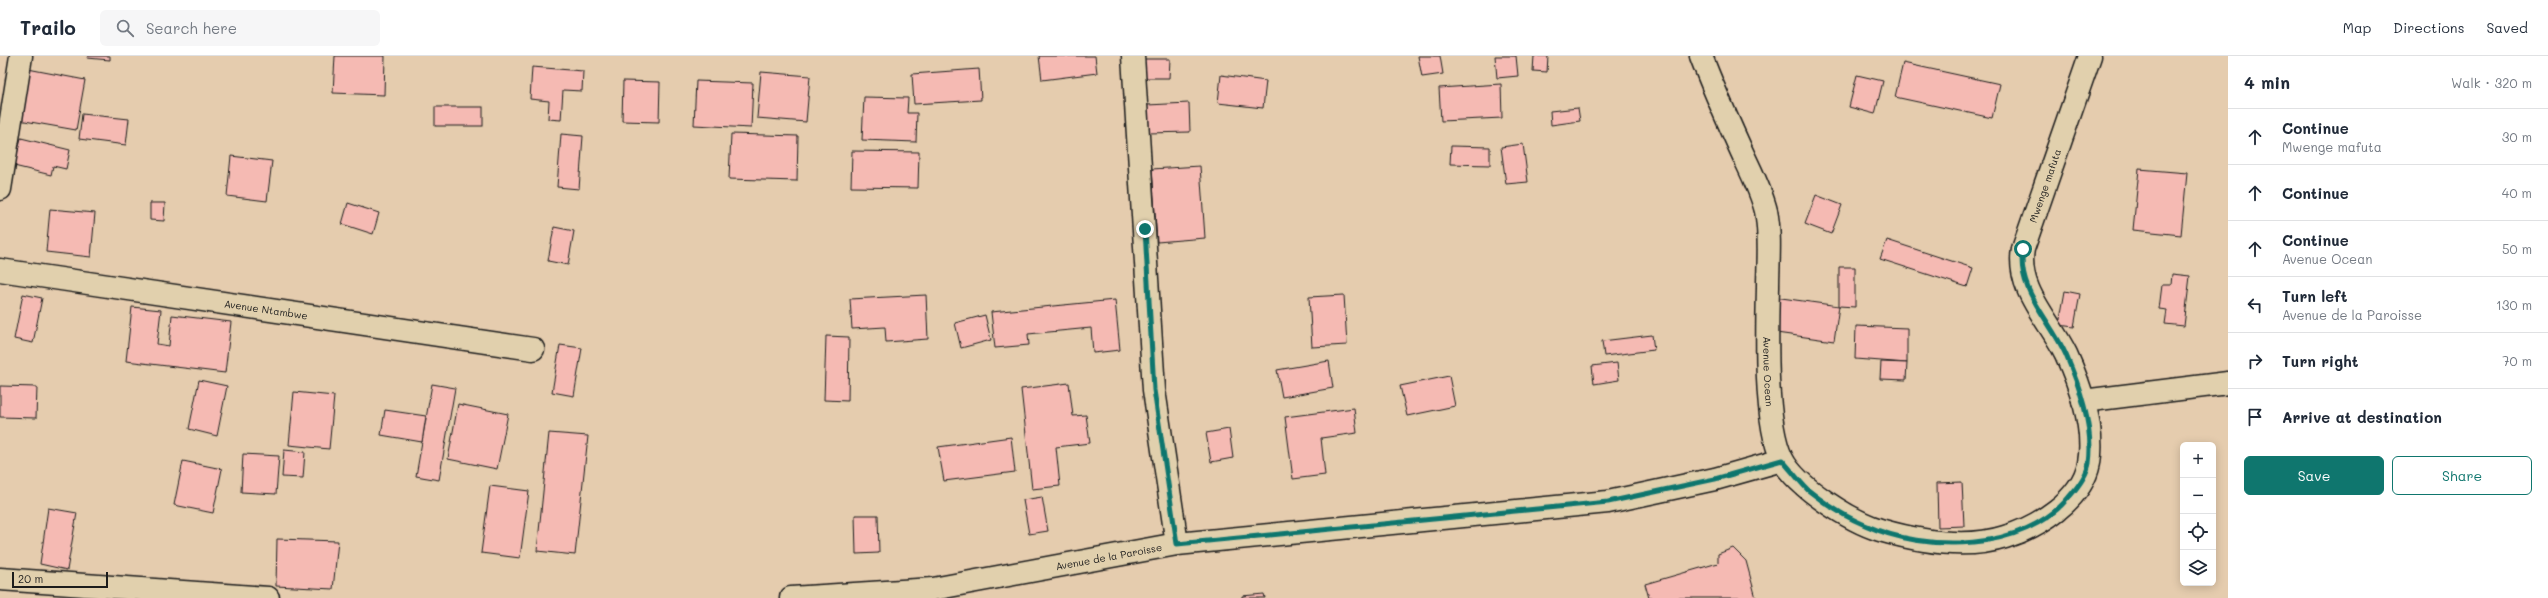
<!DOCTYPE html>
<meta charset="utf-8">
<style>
:root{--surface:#fff;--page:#f6f6f7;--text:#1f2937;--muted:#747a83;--line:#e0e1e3;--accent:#0f766e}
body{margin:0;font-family:Mali,sans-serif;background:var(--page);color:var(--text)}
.controls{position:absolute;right:12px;bottom:12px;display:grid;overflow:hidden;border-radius:6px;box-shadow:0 2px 10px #0003}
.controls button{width:36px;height:36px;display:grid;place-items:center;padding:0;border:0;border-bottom:1px solid var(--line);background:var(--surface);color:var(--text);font:20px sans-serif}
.scale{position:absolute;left:12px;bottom:10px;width:96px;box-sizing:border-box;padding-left:4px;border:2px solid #1c1c1c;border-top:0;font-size:11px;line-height:14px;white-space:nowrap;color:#1c1c1c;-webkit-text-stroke:3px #e1d0ad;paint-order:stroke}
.stop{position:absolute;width:12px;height:12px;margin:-9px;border:3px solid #0f766e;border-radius:50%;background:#fff}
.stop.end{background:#0f766e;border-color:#fff;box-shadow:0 1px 4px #0008}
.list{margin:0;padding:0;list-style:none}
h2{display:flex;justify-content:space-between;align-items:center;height:52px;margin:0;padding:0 16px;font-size:17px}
h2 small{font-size:13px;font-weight:400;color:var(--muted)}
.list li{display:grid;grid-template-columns:26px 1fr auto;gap:12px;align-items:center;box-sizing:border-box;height:56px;padding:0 16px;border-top:1px solid var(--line)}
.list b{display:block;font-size:15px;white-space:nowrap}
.list p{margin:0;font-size:13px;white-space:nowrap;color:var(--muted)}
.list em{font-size:13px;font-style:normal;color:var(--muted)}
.actions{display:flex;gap:8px;padding:12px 16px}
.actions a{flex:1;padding:9px 0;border:1px solid var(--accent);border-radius:6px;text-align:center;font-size:14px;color:var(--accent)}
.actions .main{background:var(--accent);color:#fff}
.icon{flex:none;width:22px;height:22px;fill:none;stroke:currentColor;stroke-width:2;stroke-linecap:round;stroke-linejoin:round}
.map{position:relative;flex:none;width:2228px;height:542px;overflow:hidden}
header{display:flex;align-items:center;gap:24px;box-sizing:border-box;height:56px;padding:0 20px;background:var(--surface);border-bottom:1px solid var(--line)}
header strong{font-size:19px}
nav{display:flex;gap:22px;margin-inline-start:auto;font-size:14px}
.search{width:280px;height:36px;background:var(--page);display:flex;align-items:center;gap:10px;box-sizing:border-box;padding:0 14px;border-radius:6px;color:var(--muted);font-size:15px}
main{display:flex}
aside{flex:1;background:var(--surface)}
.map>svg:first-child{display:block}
.building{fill:#f5bab3;stroke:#1c1c1c}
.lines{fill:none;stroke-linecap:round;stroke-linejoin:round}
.minor-casing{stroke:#1c1c1c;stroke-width:25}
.minor{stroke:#e1d0ad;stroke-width:22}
.route{stroke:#0f766e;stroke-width:5}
.labels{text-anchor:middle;stroke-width:4;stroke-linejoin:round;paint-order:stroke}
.street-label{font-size:10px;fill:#1c1c1c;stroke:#e1d0ad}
</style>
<header>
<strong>Trailo</strong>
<div class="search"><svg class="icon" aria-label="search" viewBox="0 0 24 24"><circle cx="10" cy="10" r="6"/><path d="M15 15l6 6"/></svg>Search here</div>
<nav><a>Map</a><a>Directions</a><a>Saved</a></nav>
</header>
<main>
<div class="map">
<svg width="2228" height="542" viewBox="0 0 2228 542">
<rect width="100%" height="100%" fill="#e5ccae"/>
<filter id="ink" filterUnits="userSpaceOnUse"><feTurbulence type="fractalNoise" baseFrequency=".025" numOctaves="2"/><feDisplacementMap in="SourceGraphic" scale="8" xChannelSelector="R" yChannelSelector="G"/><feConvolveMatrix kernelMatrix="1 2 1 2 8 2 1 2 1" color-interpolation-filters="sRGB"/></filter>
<g filter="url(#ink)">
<g class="building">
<polygon points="88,0 110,0 110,4 87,2"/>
<polygon points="335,0 385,0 384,39 333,37"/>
<polygon points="1039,0 1095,0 1097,17 1042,24"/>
<polygon points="1418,0 1440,0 1443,18 1422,21"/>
<polygon points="1495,0 1516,0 1518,20 1497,22"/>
<polygon points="1534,0 1548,0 1547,16 1533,15"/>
<polygon points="1141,3 1170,3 1169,22 1141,22"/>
<polygon points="1903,7 2000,28 1992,62 1895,41"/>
<polygon points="532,11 583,15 582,35 563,34 561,64 548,63 549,45 530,43"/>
<polygon points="28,13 85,24 76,74 19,64"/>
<polygon points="979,13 981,44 914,48 912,18"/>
<polygon points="761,16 810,20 806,66 757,62"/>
<polygon points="1221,19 1266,25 1263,52 1218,47"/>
<polygon points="1857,19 1883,25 1875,58 1849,51"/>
<polygon points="623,25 660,26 659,66 622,65"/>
<polygon points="696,25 753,27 751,72 694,69"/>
<polygon points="1501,28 1502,62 1441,65 1439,32"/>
<polygon points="864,41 908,42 907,57 917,57 916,86 862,84"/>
<polygon points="1189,47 1190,76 1148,77 1147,49"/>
<rect x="435" y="51" width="48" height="19"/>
<polygon points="1578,52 1580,65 1551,69 1550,55"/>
<polygon points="82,58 129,63 126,89 79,83"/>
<polygon points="561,78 583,80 579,133 557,131"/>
<polygon points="731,78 798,80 797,125 729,123"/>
<polygon points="21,82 70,94 66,113 53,110 51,119 14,110"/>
<polygon points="1523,88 1528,126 1506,128 1501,91"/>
<polygon points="1451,90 1490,91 1490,109 1450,108"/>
<polygon points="852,95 919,96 918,132 851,131"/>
<polygon points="231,100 272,105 267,145 227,140"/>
<polygon points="1200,110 1205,182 1157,186 1152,113"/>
<polygon points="2139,113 2187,117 2181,179 2133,174"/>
<polygon points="1816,139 1842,149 1831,178 1805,168"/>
<polygon points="150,147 165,147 164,165 150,164"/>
<polygon points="348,147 379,157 373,178 342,168"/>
<polygon points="50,153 95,157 91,201 46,196"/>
<polygon points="554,171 574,175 568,209 548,205"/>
<polygon points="1887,184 1973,212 1967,231 1880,203"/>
<polygon points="1839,211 1855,211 1855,251 1839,250"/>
<polygon points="2172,218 2190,220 2184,270 2165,268 2167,254 2159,253 2162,229 2171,229"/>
<polygon points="2065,235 2080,238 2074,271 2059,269"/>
<polygon points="23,238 42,242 33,287 14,283"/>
<polygon points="926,239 928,283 886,286 885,271 852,273 850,243"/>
<polygon points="1344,239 1347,289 1312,291 1309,241"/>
<polygon points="1774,241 1839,250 1834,285 1769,276"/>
<polygon points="1115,244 1120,294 1093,297 1091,272 1028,278 1029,289 995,292 991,256"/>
<polygon points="132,251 161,254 157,288 169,290 172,259 231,266 225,317 126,305"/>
<polygon points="985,259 991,284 961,292 955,267"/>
<polygon points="1856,270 1907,272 1907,307 1855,303"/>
<polygon points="1652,279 1654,294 1604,300 1602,285"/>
<polygon points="826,280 849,281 848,345 824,344"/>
<polygon points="560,289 582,292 574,340 552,336"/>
<polygon points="1329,305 1333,332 1282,341 1277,314"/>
<polygon points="1881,306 1907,307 1906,324 1880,323"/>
<polygon points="1617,307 1619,324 1594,328 1592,310"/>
<polygon points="1449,320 1455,350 1407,360 1400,330"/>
<polygon points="199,324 227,330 217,380 189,373"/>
<polygon points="1069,327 1073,360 1086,359 1090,387 1056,391 1060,430 1032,433 1021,333"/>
<polygon points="432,328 455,332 439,424 416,420"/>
<polygon points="0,330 37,331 36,362 0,361"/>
<polygon points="294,336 334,340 329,393 289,389"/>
<polygon points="458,348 508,358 497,413 448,403"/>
<polygon points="1354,352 1357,377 1321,382 1325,419 1293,423 1285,361"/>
<polygon points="385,354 426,360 422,386 381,379"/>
<polygon points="1229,373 1233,402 1211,406 1206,377"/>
<polygon points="549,377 588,380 575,499 537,495"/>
<polygon points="1011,381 1015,416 944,425 938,391"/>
<polygon points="284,394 305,396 303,422 282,421"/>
<polygon points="243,398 279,400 276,438 241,436"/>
<polygon points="183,405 222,413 213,457 174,449"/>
<polygon points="1962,426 1964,470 1938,471 1937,427"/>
<polygon points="490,430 529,435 520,502 481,497"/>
<polygon points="1042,441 1048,475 1029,478 1023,444"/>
<polygon points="48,452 77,457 67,514 40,508"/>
<polygon points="855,459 878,459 879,497 856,498"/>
<polygon points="277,483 338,485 333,533 276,530"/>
<polygon points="1733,492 1746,505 1756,542 1649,542 1645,528 1718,507 1718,498"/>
<polygon points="1264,538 1265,542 1242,542 1242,540"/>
</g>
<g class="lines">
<g class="minor-casing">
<g id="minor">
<polyline points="1133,0 1154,334 1177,488"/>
<path id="s1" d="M1701,0C1713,32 1727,63 1741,94C1750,114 1761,134 1766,155C1771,180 1768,207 1768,231C1767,274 1764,367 1782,403C1796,431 1851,465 1880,474C1918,485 1965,494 2005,481C2038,471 2082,444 2089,407C2095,372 2080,329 2066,298C2049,263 2016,234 2023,193L2090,0"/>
<polyline points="0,133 21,0"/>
<path id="s2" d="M0,214L533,293"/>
<polyline points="2083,345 2228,327"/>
<polyline points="0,523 268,542"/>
<path id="s3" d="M791,542L933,533L1177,488L1608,446L1715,423L1782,404"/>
</g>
</g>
<use href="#minor" class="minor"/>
</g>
</g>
<g class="lines" filter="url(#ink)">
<path class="route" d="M1145,173L1154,334L1177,488L1608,446L1715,423L1782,404C1791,414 1799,425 1808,434C1824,447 1846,461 1865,469C1926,497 2024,496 2069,441C2077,432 2087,419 2089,407C2094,371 2080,331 2066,299C2050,263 2016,234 2023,193"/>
</g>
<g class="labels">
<g class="street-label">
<text dy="4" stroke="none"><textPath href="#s1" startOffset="1081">Mwenge mafuta</textPath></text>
<text dy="4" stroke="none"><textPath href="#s2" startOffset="269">Avenue Ntambwe</textPath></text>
<text dy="4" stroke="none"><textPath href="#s1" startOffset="329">Avenue Ocean</textPath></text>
<text dy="4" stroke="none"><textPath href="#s3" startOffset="321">Avenue de la Paroisse</textPath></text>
</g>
</g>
</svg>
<div class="controls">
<button>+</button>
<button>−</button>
<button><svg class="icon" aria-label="locate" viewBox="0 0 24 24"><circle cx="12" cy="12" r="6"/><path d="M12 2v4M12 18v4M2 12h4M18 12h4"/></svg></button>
<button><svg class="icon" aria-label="layers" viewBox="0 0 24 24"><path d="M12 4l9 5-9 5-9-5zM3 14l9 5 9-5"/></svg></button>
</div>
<div class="scale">20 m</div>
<div class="stop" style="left:2023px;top:193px"></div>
<div class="stop end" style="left:1145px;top:173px"></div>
</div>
<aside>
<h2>4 min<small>Walk · 320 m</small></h2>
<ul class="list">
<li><svg class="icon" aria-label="ahead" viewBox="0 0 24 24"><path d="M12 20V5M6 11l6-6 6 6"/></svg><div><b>Continue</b><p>Mwenge mafuta</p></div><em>30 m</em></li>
<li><svg class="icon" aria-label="ahead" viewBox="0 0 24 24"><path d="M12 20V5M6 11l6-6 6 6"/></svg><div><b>Continue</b></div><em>40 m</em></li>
<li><svg class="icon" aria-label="ahead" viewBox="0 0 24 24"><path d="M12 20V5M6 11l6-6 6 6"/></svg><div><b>Continue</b><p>Avenue Ocean</p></div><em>50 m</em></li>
<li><svg class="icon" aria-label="left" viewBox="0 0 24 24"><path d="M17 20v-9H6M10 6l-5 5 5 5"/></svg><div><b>Turn left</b><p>Avenue de la Paroisse</p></div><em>130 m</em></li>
<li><svg class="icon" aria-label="right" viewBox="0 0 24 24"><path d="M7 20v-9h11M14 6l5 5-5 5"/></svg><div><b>Turn right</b></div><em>70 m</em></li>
<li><svg class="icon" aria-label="arrive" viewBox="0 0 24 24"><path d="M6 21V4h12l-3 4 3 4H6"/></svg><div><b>Arrive at destination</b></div></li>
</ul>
<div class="actions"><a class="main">Save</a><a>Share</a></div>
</aside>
</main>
